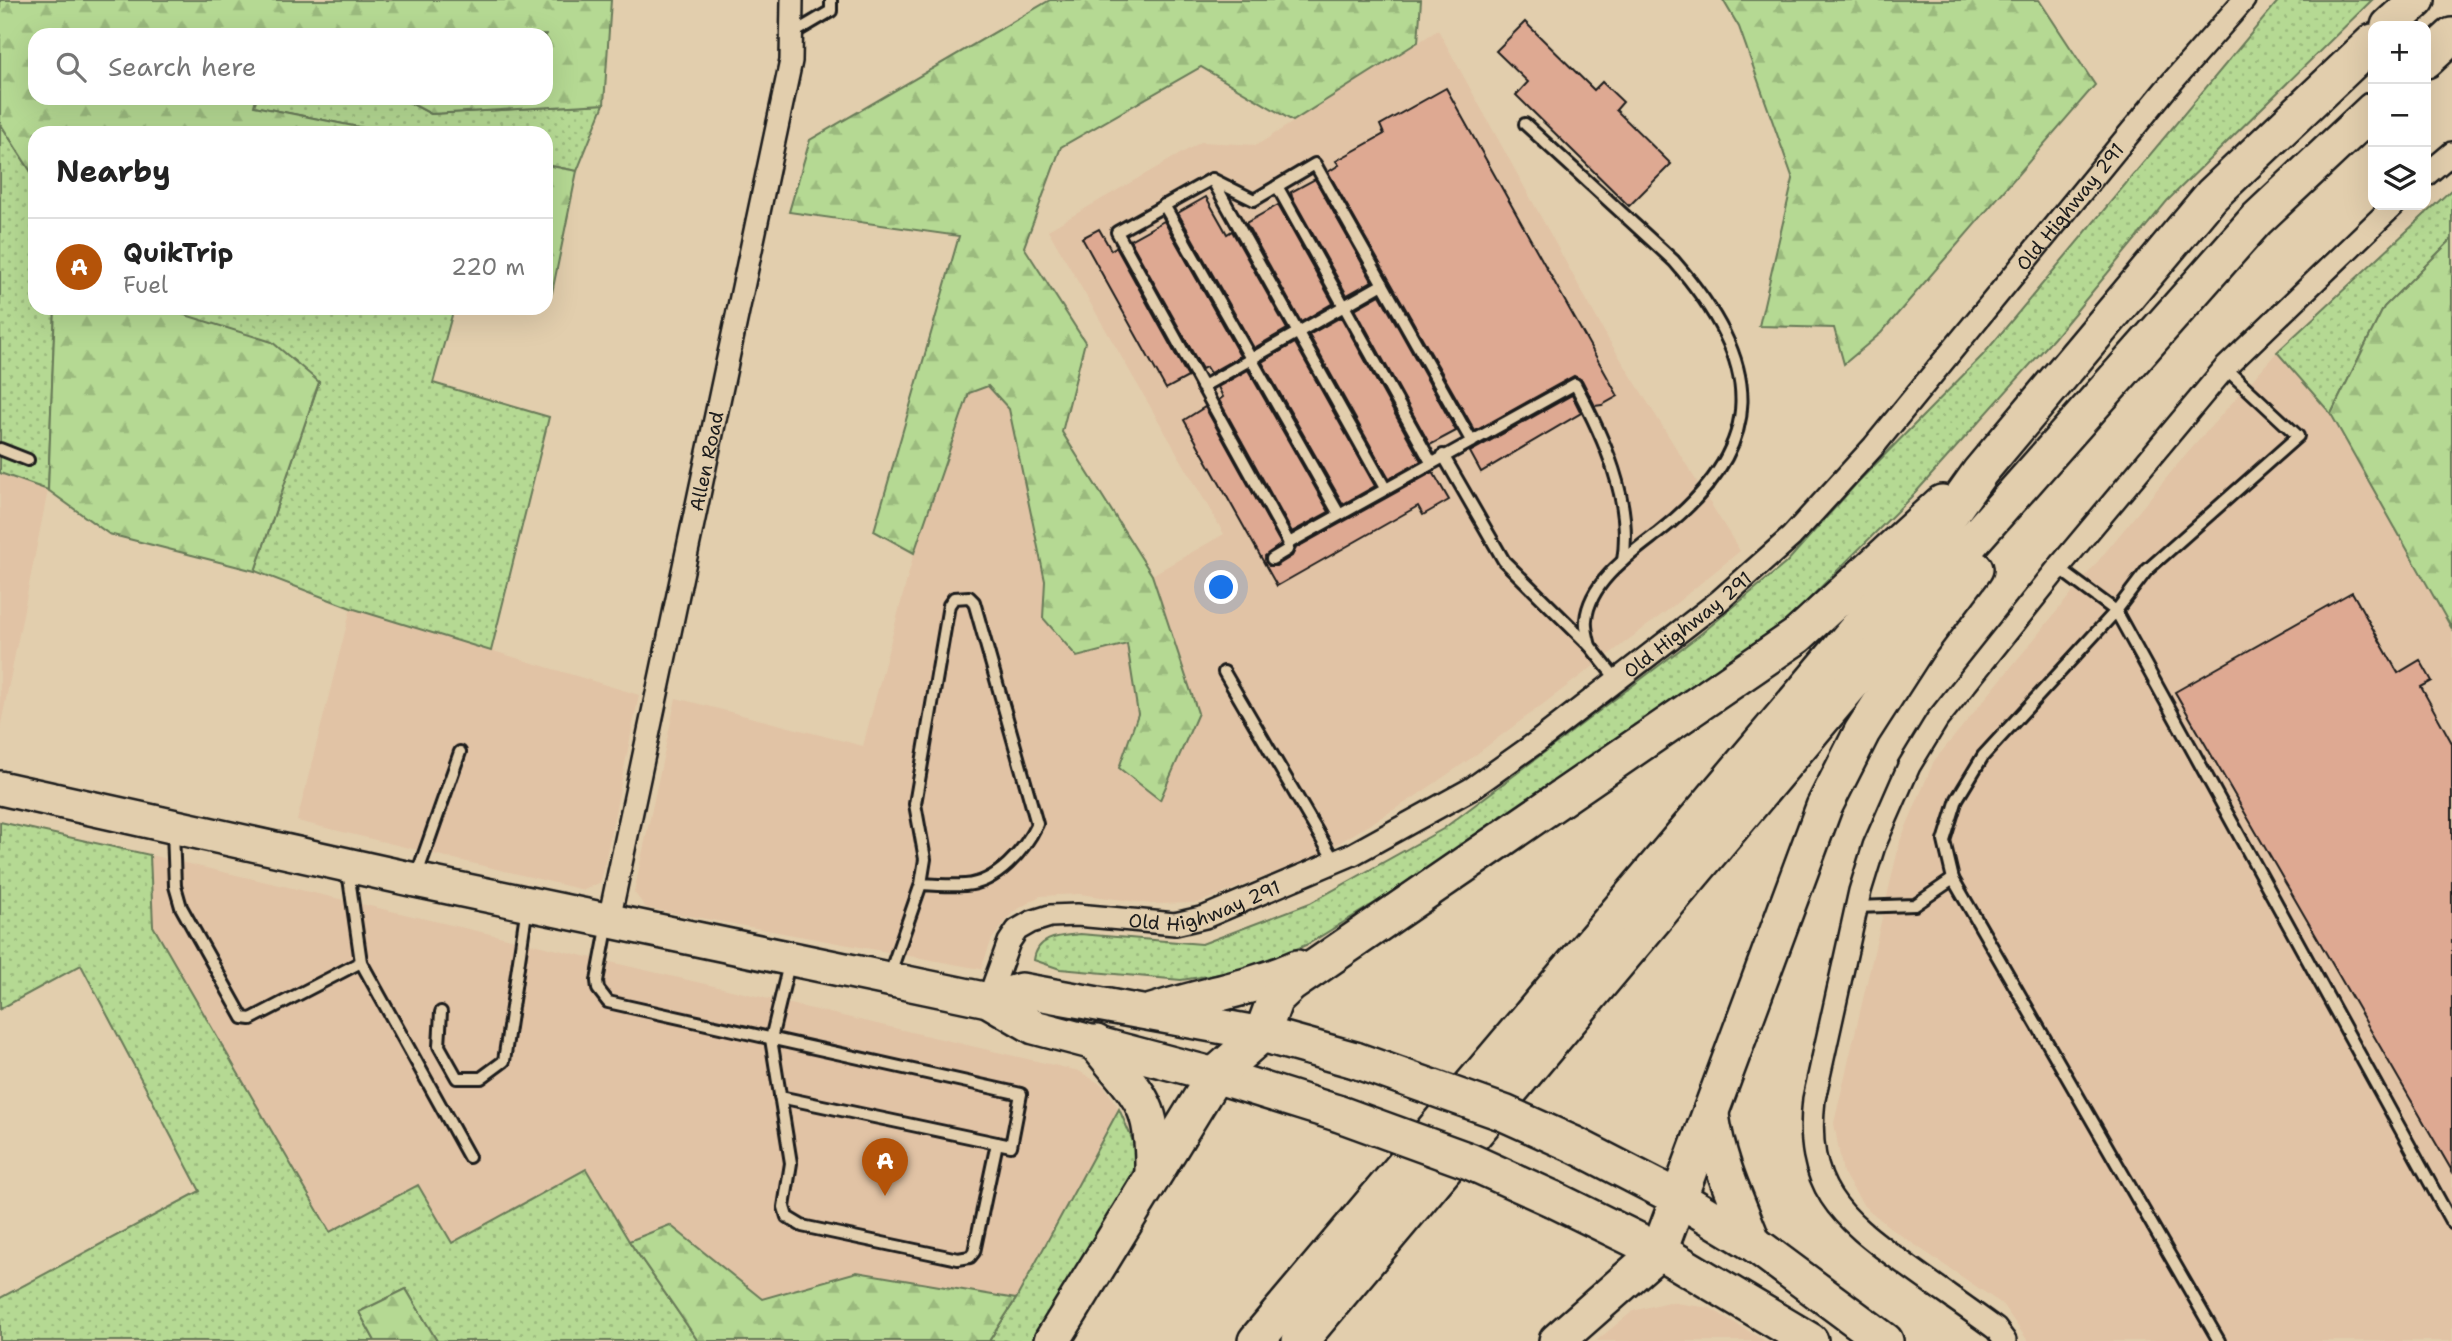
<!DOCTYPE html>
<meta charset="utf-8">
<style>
:root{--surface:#fff;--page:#f2f2f2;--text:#222;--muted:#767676;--line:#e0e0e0;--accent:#b45309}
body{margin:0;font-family:"Shantell Sans",sans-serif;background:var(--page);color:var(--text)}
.controls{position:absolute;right:21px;top:21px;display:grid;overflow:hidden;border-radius:14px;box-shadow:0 7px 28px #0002}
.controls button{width:63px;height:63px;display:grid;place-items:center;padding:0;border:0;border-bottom:2px solid var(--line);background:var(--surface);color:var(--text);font:35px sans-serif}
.you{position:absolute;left:1222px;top:588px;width:24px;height:24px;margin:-18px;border:5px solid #fff;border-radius:50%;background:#1a73e8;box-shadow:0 0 0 10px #1a73e833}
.badge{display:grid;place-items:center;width:46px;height:46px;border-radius:50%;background:var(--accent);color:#fff;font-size:23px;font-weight:700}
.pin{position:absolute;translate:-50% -58px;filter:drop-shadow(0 2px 4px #0008)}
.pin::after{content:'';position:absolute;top:37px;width:24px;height:21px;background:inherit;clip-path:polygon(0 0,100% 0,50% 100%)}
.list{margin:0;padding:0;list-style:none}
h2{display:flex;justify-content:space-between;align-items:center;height:91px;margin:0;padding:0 28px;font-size:30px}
h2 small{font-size:23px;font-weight:400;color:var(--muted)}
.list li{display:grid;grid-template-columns:46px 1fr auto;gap:21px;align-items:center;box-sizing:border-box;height:98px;padding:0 28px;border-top:2px solid var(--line)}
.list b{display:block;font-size:26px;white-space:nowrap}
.list p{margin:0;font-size:23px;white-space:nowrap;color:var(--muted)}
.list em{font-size:23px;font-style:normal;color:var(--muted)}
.icon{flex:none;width:38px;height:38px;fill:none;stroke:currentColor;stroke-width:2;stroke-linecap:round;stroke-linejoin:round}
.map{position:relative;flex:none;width:2452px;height:1341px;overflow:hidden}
.search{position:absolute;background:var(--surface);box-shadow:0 7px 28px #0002;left:28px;top:28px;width:525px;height:77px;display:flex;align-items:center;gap:18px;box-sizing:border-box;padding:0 24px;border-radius:21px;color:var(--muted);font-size:26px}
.panel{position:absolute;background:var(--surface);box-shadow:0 7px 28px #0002;left:28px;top:126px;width:525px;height:189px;border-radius:21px}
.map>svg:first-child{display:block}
.built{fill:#e1c3a5}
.grass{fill:url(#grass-dots);stroke:#687a58;stroke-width:2}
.forest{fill:url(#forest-firs);stroke:#687a58;stroke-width:2}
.building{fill:#dea992;stroke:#1c1c1c;stroke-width:2}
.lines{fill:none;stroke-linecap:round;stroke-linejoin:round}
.service-casing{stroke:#1c1c1c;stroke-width:16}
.minor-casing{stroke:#1c1c1c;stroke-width:26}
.primary-casing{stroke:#1c1c1c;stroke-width:38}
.trunk-casing{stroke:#1c1c1c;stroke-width:40}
.service{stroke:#e2cead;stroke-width:10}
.minor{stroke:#e2cead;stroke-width:21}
.primary{stroke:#e2cead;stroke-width:33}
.trunk{stroke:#e2cead;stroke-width:35}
.trunk-bridge-casing{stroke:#1c1c1c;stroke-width:40;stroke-linecap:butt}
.trunk-bridge{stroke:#e2cead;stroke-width:35}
.labels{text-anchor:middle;stroke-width:5;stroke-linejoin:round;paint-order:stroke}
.street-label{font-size:19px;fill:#1c1c1c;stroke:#e2cead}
</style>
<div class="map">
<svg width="2452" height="1341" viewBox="0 0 2452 1341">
<defs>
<pattern id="grass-dots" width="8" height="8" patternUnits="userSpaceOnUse" patternTransform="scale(1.75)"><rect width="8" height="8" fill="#b5d993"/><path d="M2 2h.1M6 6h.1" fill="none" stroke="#9bba7e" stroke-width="1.8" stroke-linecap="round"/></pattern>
<pattern id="forest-firs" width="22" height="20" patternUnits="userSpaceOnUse" patternTransform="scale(1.75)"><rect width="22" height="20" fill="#b5d993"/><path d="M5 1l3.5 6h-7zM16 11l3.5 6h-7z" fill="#9bba7e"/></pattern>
</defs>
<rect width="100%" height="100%" fill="#e2cead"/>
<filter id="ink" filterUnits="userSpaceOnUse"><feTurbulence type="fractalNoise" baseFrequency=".0143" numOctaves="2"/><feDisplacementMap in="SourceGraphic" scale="14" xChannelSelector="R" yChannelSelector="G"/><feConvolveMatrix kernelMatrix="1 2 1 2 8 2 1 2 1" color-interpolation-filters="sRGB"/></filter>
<g filter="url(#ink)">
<g class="built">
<polygon points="1438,30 1607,337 1740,551 1668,610 1470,759 1413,798 1316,857 1198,903 1151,904 1080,894 1040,896 1013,912 992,939 981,969 646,908 634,892 676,698 863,746 914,553 969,393 987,386 1009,408 1045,581 1043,618 1127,643 1138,714 1119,768 1160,800 1198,713 1152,575 1224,534 1048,230 1201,142 1257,145"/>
<polygon points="2277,352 2331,414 2452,629 2452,1341 2028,1341 2002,1304 1893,1230 1864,1206 1843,1173 1834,1123 1900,841 1934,761 2177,465"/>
<polygon points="0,473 48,490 0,729"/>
<polygon points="351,608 639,695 601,882 584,890 297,821"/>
<polygon points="150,855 1079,1071 1104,1086 1119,1109 1016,1299 857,1272 762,1299 670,1225 629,1241 585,1169 452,1243 418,1186 330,1232 153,926"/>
<polygon points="1668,1302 1710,1308 1765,1341 1596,1341 1633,1311"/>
</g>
<g class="grass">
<path d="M2279,0H2372L2167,201L2054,338L1916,492L1791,617L1448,858L1308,944L1248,970L1181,980L1060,969L1034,960C1037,936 1060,936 1080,934L1202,944L1310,903L1443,829L1702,633L1786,563L1857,483L1983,355Z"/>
<polygon points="256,98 401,98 431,114 604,104 577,171 546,165 546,133 388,133 254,106"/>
<polygon points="0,123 35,178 35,308 55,308 48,490 0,473"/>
<polygon points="2452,189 2452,239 2384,307 2331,414 2277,352"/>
<polygon points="180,308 454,308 433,383 549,417 491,651 351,608 255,571 319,382 179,313"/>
<polygon points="0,822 150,855 153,926 330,1232 418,1185 452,1243 586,1169 629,1241 698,1341 437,1341 406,1289 359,1312 375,1341 0,1341 0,1298 200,1191 81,965 0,1009"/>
<polygon points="1119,1109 1139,1155 1126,1190 1033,1341 989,1341 1016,1299"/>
</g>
<g class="forest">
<polygon points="0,0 611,0 604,104 431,114 401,98 546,98 546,35 35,35 35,98 256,98 254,106 388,133 35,133 35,178 0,123"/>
<polygon points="1050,0 1421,0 1418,42 1293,121 1201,67 1061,147 1024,247 1085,342 1062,432 1152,575 1198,713 1160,800 1119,768 1138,714 1127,644 1077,657 1043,618 1045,581 1009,409 988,386 969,393 914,553 874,531 959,236 789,212 810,140"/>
<polygon points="1723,0 2039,0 2095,85 1881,333 1844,364 1834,328 1759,326 1793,179 1739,27"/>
<polygon points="546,165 577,171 552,293 546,291"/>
<polygon points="2452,239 2452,629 2331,414 2384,307"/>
<polygon points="55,308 180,308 179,313 272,342 319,382 255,571 109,534 48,490"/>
<polygon points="670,1225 762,1299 857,1272 1016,1299 989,1341 698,1341 629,1241"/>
<polygon points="406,1289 437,1341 375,1341 359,1312"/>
</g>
<g class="building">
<polygon points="1525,22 1594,90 1602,82 1623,102 1616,110 1671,164 1629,206 1516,95 1528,82 1496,51"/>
<polygon points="1446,88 1618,396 1602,405 1595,406 1582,380 1574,376 1475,431 1328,172 1339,165 1336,161 1384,134 1380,125"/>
<polygon points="1315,179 1372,281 1347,295 1292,197 1291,192"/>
<polygon points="1206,197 1227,234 1232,231 1287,329 1254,348 1178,213"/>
<polygon points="1278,205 1333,303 1301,322 1246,223"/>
<polygon points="1164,221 1240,356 1210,373 1206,367 1202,369 1130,240"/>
<polygon points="1099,229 1111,250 1116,247 1188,377 1166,389 1082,238"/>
<polygon points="1380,295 1456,431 1430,445 1355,309"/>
<polygon points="1341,317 1421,461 1389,479 1309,335"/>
<polygon points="1295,343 1375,486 1343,504 1262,362"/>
<polygon points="1248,370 1329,512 1292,532 1219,400 1223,397 1218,387"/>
<polygon points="1572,395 1581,413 1481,472 1470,452"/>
<polygon points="1205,407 1281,544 1265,556 1269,566 1276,566 1292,556 1296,548 1433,472 1449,500 1423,515 1418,506 1277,586 1184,420"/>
<polygon points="2352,592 2398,673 2420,660 2432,681 2421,687 2452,743 2452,1171 2175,692"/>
</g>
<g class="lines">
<g class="service-casing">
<g id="service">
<polyline points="792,34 831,11 831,0"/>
<path d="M1525,124L1674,261C1762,363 1771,444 1659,532C1632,553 1589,582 1586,620C1585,628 1588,638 1590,646"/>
<polyline points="1212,179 1385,488"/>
<polyline points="1277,186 1431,462"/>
<polyline points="1164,205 1339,514"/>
<polyline points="1202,387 1383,284"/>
<polyline points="0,449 28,460"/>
<polyline points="1443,455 1504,561 1590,646 1617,680"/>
<polyline points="1289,543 1117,232 1212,179 1254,200 1315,164 1472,442"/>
<path d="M1272,559L1287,550L1289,543L1575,384C1603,436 1633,500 1623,561"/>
<polyline points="2058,568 2116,611 2452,1223"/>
<polyline points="1224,672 1335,862"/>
<polyline points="173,830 175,886 181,907 243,1018 251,1019 361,962 348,871"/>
<polyline points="416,877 460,752"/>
<polyline points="1953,879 1944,841 1957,799 1983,756 2116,611 2147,570 2298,436 2225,368"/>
<polyline points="1856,907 1915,905 1953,879 2219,1341"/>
<polyline points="608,923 597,981 598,989 608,1002 1021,1094 1011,1146 997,1143"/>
<polyline points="361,962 469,1157"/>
<path d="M889,976L921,884L925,859L915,804L949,605L954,598L969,597L974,602L1037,824C1024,851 997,883 965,885C950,886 935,885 921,884"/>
<polyline points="441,1012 439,1046 457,1078 481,1078 504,1061 527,906"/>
<polyline points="780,1097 997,1143 974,1252 970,1257 958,1259 802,1226 787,1217 784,1207 791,1163 771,1039 789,964"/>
</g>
</g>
<g class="minor-casing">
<g id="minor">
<polyline points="2426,175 2452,153"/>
<path id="s1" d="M609,920L791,61L792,0"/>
<path id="s2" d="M988,1000L1009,942L1017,930L1031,922L1050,916L1077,915L1175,924L1205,917L1353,854L1471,789L1537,742L1719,601L1791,537L1874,446L2165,90L2244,0"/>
<path d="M2005,1341L1996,1329C1966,1307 1935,1286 1905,1264C1839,1217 1804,1186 1814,1099L1860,891L1874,846L1909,766L1937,720L2058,568L2225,368L2394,205"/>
</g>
</g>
<g class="primary-casing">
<g id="primary">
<polyline points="0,788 415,880 988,1000 1034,1027 1215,1075"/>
<polyline points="988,1000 1021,990 1262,1034"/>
</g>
</g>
<g class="trunk-casing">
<g id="trunk">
<polyline points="2389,26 2417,0"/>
<polyline points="2426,60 2452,36"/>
<path d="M1152,1012C1201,996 1250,989 1297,968"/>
<polyline points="1262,1034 1355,1060"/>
<path d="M1096,1043C1140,1099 1154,1099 1153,1174"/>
<polyline points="1215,1075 1337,1113"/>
<path d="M1711,1115C1718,1163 1736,1199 1753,1243"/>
<polyline points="1575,1145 1680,1199 1753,1243 1885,1341"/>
<polyline points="1553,1199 1659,1251 1810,1341"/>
<polyline points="1052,1341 1215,1075 1262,1034 1275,999 1291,984 1797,636 1942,503"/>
<polyline points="1256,1341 1931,541 1980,472 2212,195 2373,42"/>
<polyline points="1300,1341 1952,564 2256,220 2373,110"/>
<polyline points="1557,1341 1659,1251 1824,807 1862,732 1918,645 1975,569"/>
</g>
</g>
<use href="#service" class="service"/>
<use href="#minor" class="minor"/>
<use href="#primary" class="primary"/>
<use href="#trunk" class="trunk"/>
<g class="trunk-bridge-casing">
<g id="trunk-bridge">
<polyline points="1355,1060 1504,1113 1575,1145"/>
<polyline points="1337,1113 1469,1161 1553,1199"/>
</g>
</g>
<use href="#trunk-bridge" class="trunk-bridge"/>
</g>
</g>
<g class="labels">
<g class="street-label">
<text dy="7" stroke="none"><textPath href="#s2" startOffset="1404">Old Highway 291</textPath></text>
<text dy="7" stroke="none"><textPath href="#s1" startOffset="469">Allen Road</textPath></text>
<text dy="7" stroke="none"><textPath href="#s2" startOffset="836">Old Highway 291</textPath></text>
<text dy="7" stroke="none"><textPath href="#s2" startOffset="270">Old Highway 291</textPath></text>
</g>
</g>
</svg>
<div class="controls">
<button>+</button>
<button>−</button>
<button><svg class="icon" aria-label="layers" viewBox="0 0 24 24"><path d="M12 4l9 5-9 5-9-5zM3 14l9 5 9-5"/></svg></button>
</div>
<div class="you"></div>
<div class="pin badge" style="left:885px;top:1196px">A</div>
<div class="search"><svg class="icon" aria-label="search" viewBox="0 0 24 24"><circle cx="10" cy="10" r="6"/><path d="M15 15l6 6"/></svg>Search here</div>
<section class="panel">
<h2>Nearby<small></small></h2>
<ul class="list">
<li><span class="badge">A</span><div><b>QuikTrip</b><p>Fuel</p></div><em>220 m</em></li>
</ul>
</section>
</div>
